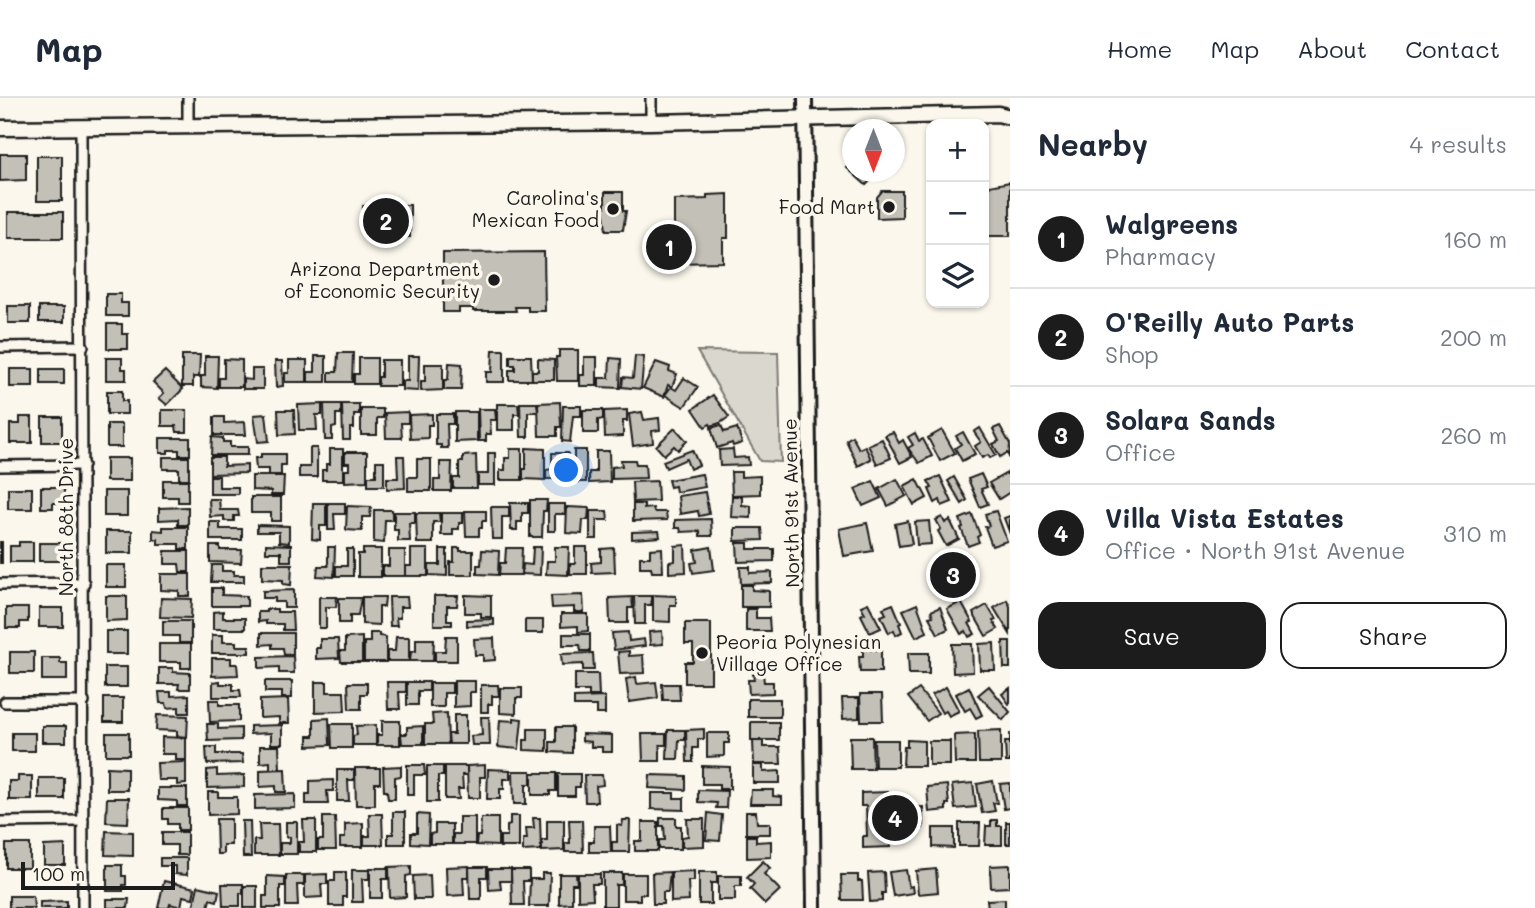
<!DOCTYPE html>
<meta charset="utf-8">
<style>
:root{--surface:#fff;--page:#f2f2f3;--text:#1f2937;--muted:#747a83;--line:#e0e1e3;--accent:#1c1c1c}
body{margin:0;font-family:Mali,sans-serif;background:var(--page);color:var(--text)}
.controls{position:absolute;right:21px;top:21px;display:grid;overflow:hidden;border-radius:14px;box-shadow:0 2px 5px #0004}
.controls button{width:63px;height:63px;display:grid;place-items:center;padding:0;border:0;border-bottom:2px solid var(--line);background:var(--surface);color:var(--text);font:35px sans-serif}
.compass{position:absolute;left:842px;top:21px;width:63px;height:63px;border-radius:50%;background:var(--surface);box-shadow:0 2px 5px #0004;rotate:180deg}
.scale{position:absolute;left:21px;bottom:18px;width:154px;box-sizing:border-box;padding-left:7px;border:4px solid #1c1c1c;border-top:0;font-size:19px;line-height:24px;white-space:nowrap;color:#1c1c1c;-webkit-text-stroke:5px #fbf7ec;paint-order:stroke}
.you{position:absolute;left:567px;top:373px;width:24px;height:24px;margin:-18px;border:5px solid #fff;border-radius:50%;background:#1a73e8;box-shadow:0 0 0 10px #1a73e833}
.badge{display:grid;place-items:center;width:46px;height:46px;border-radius:50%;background:var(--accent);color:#fff;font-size:23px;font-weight:700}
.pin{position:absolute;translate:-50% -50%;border:4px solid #fff;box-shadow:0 2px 7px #0006}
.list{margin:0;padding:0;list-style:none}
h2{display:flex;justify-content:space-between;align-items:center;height:91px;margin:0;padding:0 28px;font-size:30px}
h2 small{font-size:23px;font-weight:400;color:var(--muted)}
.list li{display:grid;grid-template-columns:46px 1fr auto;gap:21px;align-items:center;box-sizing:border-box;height:98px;padding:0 28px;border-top:2px solid var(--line)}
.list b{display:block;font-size:26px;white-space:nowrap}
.list p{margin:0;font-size:23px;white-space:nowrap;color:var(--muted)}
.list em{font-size:23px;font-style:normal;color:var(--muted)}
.actions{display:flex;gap:14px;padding:21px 28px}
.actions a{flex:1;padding:16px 0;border:2px solid var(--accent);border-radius:21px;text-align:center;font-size:24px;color:var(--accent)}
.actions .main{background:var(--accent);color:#fff}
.icon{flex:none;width:38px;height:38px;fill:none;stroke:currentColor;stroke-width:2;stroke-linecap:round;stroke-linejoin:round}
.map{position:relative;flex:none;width:1010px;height:810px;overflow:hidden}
header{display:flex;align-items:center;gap:42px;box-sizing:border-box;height:98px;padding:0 35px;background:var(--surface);border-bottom:2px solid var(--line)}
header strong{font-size:33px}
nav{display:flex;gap:38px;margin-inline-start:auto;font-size:24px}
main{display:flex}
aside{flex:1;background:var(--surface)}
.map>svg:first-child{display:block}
.green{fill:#dad7ce;stroke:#7b7a75;stroke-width:2}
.building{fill:#c3c0b8;stroke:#1c1c1c;stroke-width:2}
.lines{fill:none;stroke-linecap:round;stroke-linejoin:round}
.minor-casing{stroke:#1c1c1c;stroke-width:14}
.secondary-casing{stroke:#1c1c1c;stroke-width:18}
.primary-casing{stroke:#1c1c1c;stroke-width:19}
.minor{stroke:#fbf7ec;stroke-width:9}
.secondary{stroke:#fbf7ec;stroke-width:12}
.primary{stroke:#fbf7ec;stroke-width:14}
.poi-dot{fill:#1c1c1c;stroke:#fbf7ec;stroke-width:2.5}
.labels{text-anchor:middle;stroke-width:7;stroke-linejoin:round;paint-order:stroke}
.poi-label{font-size:19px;fill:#1c1c1c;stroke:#fbf7ec;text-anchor:end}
.street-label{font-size:19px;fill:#1c1c1c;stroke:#fbf7ec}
</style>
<header>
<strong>Map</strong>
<nav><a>Home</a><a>Map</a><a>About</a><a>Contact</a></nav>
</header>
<main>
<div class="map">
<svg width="1010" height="810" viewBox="0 0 1010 810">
<rect width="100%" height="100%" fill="#fbf7ec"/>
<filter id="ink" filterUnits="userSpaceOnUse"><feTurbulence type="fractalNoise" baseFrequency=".0143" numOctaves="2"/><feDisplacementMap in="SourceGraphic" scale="14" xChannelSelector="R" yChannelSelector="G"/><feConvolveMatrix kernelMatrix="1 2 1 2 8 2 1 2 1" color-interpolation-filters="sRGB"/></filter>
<g filter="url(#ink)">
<polygon class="green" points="697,253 778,254 781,364 760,363"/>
<g class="building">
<polygon points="0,56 26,56 26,82 0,83"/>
<rect x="37" y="58" width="25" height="45"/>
<polygon points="852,65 852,74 870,74 875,78 866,87 847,70"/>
<polygon points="1010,84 1010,138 984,138 984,89"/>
<polygon points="882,93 902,93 902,119 877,120 877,99"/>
<polygon points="605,94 623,94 623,113 626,113 623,132 606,132 603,109 605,109"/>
<polygon points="728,96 728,140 723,140 723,164 674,165 674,102 707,101 707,97"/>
<polygon points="375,102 397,102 397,107 410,107 410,139 363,139 363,108 375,108"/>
<rect x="8" y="114" width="55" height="26"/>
<rect x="662" y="144" width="12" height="14"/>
<polygon points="544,154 545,213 528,213 528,209 515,209 516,213 473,213 473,210 459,210 459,214 443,214 443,155"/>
<polygon points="106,196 121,196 121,205 128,205 128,218 106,218"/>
<rect x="8" y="208" width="22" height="17"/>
<rect x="39" y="209" width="25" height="15"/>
<polygon points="107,226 122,226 122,236 128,236 128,251 107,251"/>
<polygon points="493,252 504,252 504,284 486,284 486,274 492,274"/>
<polygon points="559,252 578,252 578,283 557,283 556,259 559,259"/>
<polygon points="338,255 353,255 352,284 329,284 329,274 337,274"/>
<polygon points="182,257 200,257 199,279 193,279 193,288 182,288"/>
<polygon points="205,258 218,258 217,290 201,289 201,278 205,278"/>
<polygon points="315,258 326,258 326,284 308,284 308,274 315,274"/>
<polygon points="408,258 419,258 418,293 402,292 402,283 408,283"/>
<polygon points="510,258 531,258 532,282 509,282 509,272 515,272 515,267 510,267"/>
<polygon points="635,258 644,259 641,291 622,289 623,279 633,280"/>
<polygon points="584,259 597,259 597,288 580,288 580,277 584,277"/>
<polygon points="106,260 122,260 122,271 126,271 126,282 106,282"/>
<polygon points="359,260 377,260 377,286 354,286 354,276 359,276"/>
<polygon points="610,260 621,261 620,290 599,289 599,280 609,280"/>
<polygon points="224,261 242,262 242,289 219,289 219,280 224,280"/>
<polygon points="538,261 554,262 554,282 532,282 532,273 538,273"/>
<polygon points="289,262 307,262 307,284 285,284 285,275 289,275"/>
<polygon points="381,262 400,262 400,288 378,288 378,279 381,279"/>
<polygon points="275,263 282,263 283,288 276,289"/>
<polygon points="656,264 670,269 669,273 677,276 672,289 668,287 664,299 643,290"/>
<polygon points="449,265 462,266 461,292 444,292 444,282 448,282"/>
<polygon points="425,266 443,266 443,292 421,293 421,283 425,283"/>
<rect x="10" y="271" width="23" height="18"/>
<rect x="41" y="271" width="23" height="15"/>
<polygon points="252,271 263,271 263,291 243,291 243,281 252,282"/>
<polygon points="165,273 183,291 167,307 159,300 164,295 153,284"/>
<polygon points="684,280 698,289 684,309 665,297 671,289 676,292"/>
<polygon points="107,293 122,293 122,303 127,303 127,316 107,316"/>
<polygon points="713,297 729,319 720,325 711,328 710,326 705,329 693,311"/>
<polygon points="560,304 561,329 557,329 557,338 539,338 538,305"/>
<polygon points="520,305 537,305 538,314 528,314 528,339 521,339"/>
<polygon points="322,306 322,317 316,317 317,332 299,332 298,307"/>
<polygon points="324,306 341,306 341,316 336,316 336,329 332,330 332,342 325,342"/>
<polygon points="342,306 359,306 359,316 354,316 354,330 350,330 350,342 343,342"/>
<polygon points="497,306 518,306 519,316 514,316 514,332 497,332"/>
<polygon points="563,308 581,308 581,318 573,318 570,344 562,343"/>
<polygon points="361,311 383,311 383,320 377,320 377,337 361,337"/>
<polygon points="478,311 495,311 496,322 490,322 491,336 486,336 486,343 479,343"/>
<polygon points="162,312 187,312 187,334 177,334 176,328 162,328"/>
<polygon points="278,312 294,312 295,336 279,337"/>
<polygon points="583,312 603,312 603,321 598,322 598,335 583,335"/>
<polygon points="627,312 627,323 623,323 623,338 605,339 604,313"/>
<polygon points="408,314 408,325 401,325 402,340 386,340 385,315"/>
<polygon points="455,314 477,314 477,343 455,344"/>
<polygon points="642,314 644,322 659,320 660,332 652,333 653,345 633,348 629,316"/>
<polygon points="266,316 269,343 258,344 254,317"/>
<polygon points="432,316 432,327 428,327 428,340 410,341 409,317"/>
<polygon points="436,316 453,316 453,326 447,326 448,350 441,350 441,347 436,347"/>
<polygon points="20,319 32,319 32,345 10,345 10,326 20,326"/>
<rect x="42" y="319" width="20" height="25"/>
<polygon points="214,319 224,319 224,325 245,324 246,337 214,337"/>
<rect x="107" y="326" width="15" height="23"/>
<polygon points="721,327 724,334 737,330 742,345 733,348 732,345 717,350 711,330"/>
<polygon points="1000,328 1010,346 1009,359 1007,355 1000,359 993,346 999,343 993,331"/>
<polygon points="675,330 687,343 678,352 674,348 664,357 656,348"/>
<polygon points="980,330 996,357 990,360 988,357 982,360 975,348 981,344 974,334"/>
<polygon points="942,332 955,355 940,363 928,340"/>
<polygon points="893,334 899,345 903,342 912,359 900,365 885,337"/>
<polygon points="963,334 975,356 962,363 955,350 961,346 956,338"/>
<polygon points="915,335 919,343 923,341 932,358 919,365 908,350 913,347 908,339"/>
<polygon points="852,338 859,351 865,348 871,361 858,368 846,342"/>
<polygon points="212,339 223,340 223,344 230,344 230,349 248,349 248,357 211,357"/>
<polygon points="160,340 190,340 190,357 179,357 179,352 168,352 168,355 160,355"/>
<polygon points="882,341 891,360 877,366 868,347"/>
<polygon points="310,350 317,350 317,379 299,379 299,369 310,369"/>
<polygon points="526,350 545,351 545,382 523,381 523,371 526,371"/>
<polygon points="330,351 343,351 343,382 322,382 322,372 326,372 326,366 330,366"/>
<polygon points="510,351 522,351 522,382 500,382 500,372 505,372 505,360 510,360"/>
<polygon points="733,351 734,360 748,359 749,367 720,368 719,352"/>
<polygon points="574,352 586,352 586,384 570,384 570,375 574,375"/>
<polygon points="692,352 699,367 690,371 686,361 666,370 663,363"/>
<polygon points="596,353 609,353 610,384 589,385 589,374 596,374"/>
<polygon points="345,354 367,354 367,383 345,384 345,372 349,372 349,365 345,365"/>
<polygon points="488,355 495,355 495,387 478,387 478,376 488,376"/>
<polygon points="552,355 568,355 569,381 546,381 546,372 552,371"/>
<polygon points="261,356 285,356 285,367 281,367 281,377 269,377 269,371 256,371 255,360 261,360"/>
<polygon points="476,357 477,390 453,390 453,380 459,380 459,364 463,364 463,358"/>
<polygon points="397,358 404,358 405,390 387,391 387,380 398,380"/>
<polygon points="163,359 189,359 189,381 179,381 179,371 163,371"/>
<polygon points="210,359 224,359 224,368 247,367 247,375 210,376"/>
<rect x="106" y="360" width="24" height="23"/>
<polygon points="417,361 431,361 431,393 408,393 408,379 417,379"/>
<polygon points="621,362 635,362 636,366 645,366 646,380 612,381 612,369 622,368"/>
<polygon points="376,363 384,363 384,388 368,388 368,378 376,378"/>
<polygon points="440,364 452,364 451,393 434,393 434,382 440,382"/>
<polygon points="731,374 741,374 741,379 760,378 760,396 732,397"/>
<polygon points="1007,375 1010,381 1010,394 999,401 989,385"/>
<polygon points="702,376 705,389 676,394 675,388 670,389 668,382"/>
<polygon points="981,376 987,389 981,391 988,406 980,409 968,381"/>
<polygon points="210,378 219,378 219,389 238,389 238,396 210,396"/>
<polygon points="252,378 284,378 283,397 271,397 271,393 252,392"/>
<polygon points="940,378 952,404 942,408 940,402 935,405 929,391 932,390 928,383"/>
<polygon points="954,379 967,402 962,406 948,383"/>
<polygon points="897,381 906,398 888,408 879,391"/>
<polygon points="917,381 927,400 914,407 904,388"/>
<polygon points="163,382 188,382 188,404 178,404 178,399 163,399"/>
<polygon points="657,383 658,403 633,404 632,384"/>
<polygon points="873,383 881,400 863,408 855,391"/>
<polygon points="41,389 64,389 64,405 53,405 53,410 41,410"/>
<rect x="8" y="390" width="24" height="21"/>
<rect x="104" y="393" width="23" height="25"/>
<polygon points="705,394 709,416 699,418 698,413 680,416 678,398"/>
<polygon points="732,398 742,398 742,407 751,408 751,420 731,419"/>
<polygon points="251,399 281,399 281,423 271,423 271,415 251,415"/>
<polygon points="209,401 219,401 220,412 238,412 239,418 234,418 234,423 224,423 224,418 210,419"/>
<polygon points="530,402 547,402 546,413 543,413 542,439 530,439"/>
<polygon points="313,405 326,405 326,428 320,428 320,442 312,441"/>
<polygon points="328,405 345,405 345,416 334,416 335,432 328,432"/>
<polygon points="510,405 528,405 528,415 522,415 522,424 517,424 517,432 511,432"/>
<polygon points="548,406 565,406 565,416 555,416 555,433 548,433"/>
<polygon points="633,406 644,406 644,411 653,410 654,414 666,414 667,422 633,423"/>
<polygon points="347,408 371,409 370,419 362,419 362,433 346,432"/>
<polygon points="188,409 188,427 178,427 178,421 159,422 159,410"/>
<polygon points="491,409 509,409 509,419 502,419 502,441 492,441"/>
<polygon points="567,409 589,410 588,422 583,422 582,436 566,435"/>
<polygon points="374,412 392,412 392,422 385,422 384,445 374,444"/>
<polygon points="465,413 486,413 486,423 482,423 482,430 479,430 479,438 466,438"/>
<polygon points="590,413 607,413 608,422 597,422 597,441 590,441"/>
<polygon points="996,413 1007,443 992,448 985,429 989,428 985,416"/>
<polygon points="394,414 415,414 415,425 409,425 410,443 398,443 398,432 394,432"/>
<polygon points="416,415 439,415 440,424 433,424 433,445 417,445"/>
<polygon points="441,415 463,415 463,425 459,425 459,431 453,431 453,437 441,437"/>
<polygon points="972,416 980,437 977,439 979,444 968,448 961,430 963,429 960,421"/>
<polygon points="1010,418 1010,436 1004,420"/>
<polygon points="942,419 945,425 950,422 959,441 946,448 938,433 941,431 936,422"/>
<polygon points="711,421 712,438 700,438 700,433 681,434 680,430 675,430 675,422"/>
<polygon points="908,423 912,446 899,448 895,426"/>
<polygon points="929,423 931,446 917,447 915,424"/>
<polygon points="210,424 220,424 220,431 242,431 242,442 210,442"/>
<polygon points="867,425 873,453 844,458 839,431"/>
<polygon points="257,427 289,428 289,445 279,444 279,434 257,434"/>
<polygon points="163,429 188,429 188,451 179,451 179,446 158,446 158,441 153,441 153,432 163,433"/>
<polygon points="735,430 762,430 763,442 735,443"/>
<rect x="106" y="433" width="26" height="22"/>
<polygon points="659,433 660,439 632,441 632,434"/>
<rect x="0" y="444" width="2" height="21"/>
<polygon points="19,444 33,444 33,464 10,464 10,448 19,448"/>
<rect x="39" y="445" width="24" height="18"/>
<polygon points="737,445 748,445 748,451 774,451 774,463 738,464"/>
<polygon points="266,446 291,447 291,463 281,463 281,454 266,454"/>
<polygon points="685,447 686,474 669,475 669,464 675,463 675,448"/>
<polygon points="210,448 220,448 220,452 242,452 241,465 210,464"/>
<polygon points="328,449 335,449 334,479 317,478 318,468 328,468"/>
<polygon points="533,449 541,449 540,477 522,476 523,466 532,467"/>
<polygon points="555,449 569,449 568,477 546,476 547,463 555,463"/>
<polygon points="575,449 587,449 587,476 570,476 570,466 575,466"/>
<polygon points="711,449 714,472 693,475 691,465 697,464 695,452"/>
<polygon points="454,450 460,450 460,453 473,453 473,477 450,477 450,464 454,464"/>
<polygon points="506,450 522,450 521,477 499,477 500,465 505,465"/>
<polygon points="614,450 615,474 592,475 591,465 601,464 601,451"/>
<polygon points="662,450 663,474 652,474 651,469 640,469 640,459 650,459 650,451"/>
<polygon points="347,451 353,451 353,478 336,478 336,468 347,468"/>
<polygon points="363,451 381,451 381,479 358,479 358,456 363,456"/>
<polygon points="411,451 428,451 428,478 406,478 406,468 411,468"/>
<polygon points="440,451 447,451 447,478 429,477 429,467 440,467"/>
<polygon points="389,452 405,452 405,478 383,478 383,468 389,468"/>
<polygon points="482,452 499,453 498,477 477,476 477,467 481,467"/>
<polygon points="165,453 189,453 189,474 180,474 179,466 165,466"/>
<polygon points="972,463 972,490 934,491 933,464"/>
<polygon points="262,466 292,466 291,487 283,486 283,482 262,481"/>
<rect x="106" y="467" width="20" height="22"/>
<polygon points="212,467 222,467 222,473 234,473 234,477 244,477 244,484 211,484"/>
<polygon points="740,469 750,469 750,475 772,474 772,485 741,486"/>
<polygon points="161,476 190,476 190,498 179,498 179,493 161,492"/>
<polygon points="741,487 752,487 752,492 769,493 769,509 741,509"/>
<polygon points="212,490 222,490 222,497 247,498 247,508 212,508"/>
<polygon points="294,492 294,510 284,510 284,504 275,504 275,500 263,500 263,493"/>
<polygon points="465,497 491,498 491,519 481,519 481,515 465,515"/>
<polygon points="583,497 584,514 574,514 574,509 552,510 551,498"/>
<polygon points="653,497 676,498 676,507 670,507 670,524 653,523"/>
<polygon points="106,498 127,498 127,522 106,523"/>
<polygon points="434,498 458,498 457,508 447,508 447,522 452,522 452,527 434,527"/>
<polygon points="634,498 651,498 651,507 645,507 645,526 635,526"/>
<polygon points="319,499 337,499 336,509 326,509 326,530 319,530"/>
<polygon points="362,499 385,499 384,509 379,509 379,527 362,526"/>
<polygon points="389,499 407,499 408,509 400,509 400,520 396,520 397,528 390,528"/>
<polygon points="632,499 633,510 628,510 628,525 610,525 609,500"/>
<polygon points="161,500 192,501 191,520 160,519"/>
<polygon points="339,500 361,500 358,517 350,517 350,525 339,525"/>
<polygon points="1007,502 1010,508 1010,536 994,510"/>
<polygon points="961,504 972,524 969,525 975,536 969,539 966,533 961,536 947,511"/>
<polygon points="868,505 881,530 870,535 861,517 865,515 861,508"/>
<polygon points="893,506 901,525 899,526 902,534 896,537 894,532 889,535 881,518 886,516 883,510"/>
<polygon points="917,506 927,534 916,539 903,512"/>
<polygon points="987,507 996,522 993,523 998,531 986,538 973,515"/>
<polygon points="940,509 948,531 938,536 929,519 933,518 931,513"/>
<polygon points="6,510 28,510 28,524 20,524 20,530 6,530"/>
<rect x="39" y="510" width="24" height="19"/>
<polygon points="266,511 277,511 277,514 292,514 293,532 283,532 283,526 266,526 266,523 258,524 258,514 266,514"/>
<polygon points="746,511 756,511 756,520 769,520 770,533 746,533"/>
<polygon points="223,513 223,520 245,520 245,531 213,531 213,514"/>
<polygon points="561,516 588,516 588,533 578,534 578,528 561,529"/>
<polygon points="494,521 494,527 467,528 467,522"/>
<rect x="525" y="522" width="18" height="13"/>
<polygon points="163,523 191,523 191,545 179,545 179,538 163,538"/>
<polygon points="685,525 711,525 711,585 685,585 685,564 693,564 693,546 685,546"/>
<rect x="106" y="533" width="21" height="23"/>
<polygon points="662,533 663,546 650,547 649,534"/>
<polygon points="628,534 629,543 644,541 645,548 614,552 612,535"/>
<polygon points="261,535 293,535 293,556 284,557 283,550 272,550 272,546 261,547"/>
<polygon points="370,535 379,535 379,538 386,539 386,564 364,564 364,544 370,544"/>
<polygon points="563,536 590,536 590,553 581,553 580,547 563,547"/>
<polygon points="212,537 223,537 223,544 236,544 236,548 249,548 249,555 212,555"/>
<polygon points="446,538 457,538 457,563 435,563 435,553 445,553"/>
<polygon points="362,539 362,564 341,564 340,553 345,553 345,540"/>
<polygon points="396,539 409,539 409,563 387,563 387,553 395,553"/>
<polygon points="494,540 495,562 483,563 483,557 475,557 474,541"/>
<polygon points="320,541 338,541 339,560 316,561 316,550 320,550"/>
<polygon points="416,541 434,541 433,563 410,563 411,553 416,553"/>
<polygon points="1003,543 1010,543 1010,570 1004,570"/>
<polygon points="994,545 995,572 980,572 979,546"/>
<polygon points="159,546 191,546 191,570 181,570 181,564 159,564"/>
<polygon points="952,546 972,546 973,574 953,575"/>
<polygon points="863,552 881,552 881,574 860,574 859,559 863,559"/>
<polygon points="629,553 629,558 643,557 644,575 620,576 618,554"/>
<rect x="10" y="554" width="24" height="21"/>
<polygon points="593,555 594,572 583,572 583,566 562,567 561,556"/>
<polygon points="908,555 929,555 929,576 909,576"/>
<polygon points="293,558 294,575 279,575 279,569 259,570 259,559"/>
<polygon points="42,560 60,560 60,565 67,565 67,582 42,582"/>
<polygon points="212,560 231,560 231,566 237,566 238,577 212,578"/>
<rect x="105" y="569" width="22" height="20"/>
<polygon points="159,570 173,570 173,574 190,575 190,591 178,591 179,586 159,586"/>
<polygon points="575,576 598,576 599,598 589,598 589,593 575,593"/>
<polygon points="753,576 763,576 764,584 773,584 773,595 749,596 748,582 754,582"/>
<polygon points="636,579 637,586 656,584 658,600 629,604 626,581"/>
<polygon points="220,583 220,586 233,586 233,592 240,592 241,599 213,599 213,584"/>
<polygon points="265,583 292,583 292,600 282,600 282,594 265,594"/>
<polygon points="454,583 475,583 475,594 470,594 470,608 454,609"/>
<polygon points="315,584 327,584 327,594 344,594 345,613 315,614"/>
<polygon points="387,584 406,584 406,594 399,594 400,611 388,611"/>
<polygon points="407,584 429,584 429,593 418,593 418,607 407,607"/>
<polygon points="348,585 367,585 367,596 361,596 361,611 349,611"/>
<polygon points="430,585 452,585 452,595 444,595 444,609 430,609"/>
<polygon points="662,586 679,586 680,602 663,602"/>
<polygon points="481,587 498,587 499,598 492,598 492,606 488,606 488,614 481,614"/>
<polygon points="989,588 1010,614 1003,622 978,597"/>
<polygon points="946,589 959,613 949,618 946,613 942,615 932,597"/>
<polygon points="969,589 982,617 976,620 970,610 965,613 956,596"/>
<polygon points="500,590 522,590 522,600 516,600 516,616 500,615"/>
<polygon points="1010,590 1010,605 1009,606 1002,596"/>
<polygon points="919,591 938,615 927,623 908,599"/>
<polygon points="159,594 171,594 171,598 189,597 189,615 179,615 179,609 167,610 166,605 160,605"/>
<polygon points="860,596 882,596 883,623 861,623"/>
<polygon points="605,599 605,616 596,616 596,608 574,608 574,600"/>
<rect x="104" y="600" width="19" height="24"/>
<polygon points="842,600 859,600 859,620 843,621"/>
<polygon points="288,601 289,625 279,625 279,619 260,620 260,602"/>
<rect x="748" y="601" width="32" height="18"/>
<polygon points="209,602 219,602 219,607 239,607 239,623 210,624"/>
<polygon points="447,615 448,646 425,646 425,626 433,626 432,616"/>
<polygon points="157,617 188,618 187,639 177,638 177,633 156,632"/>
<polygon points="454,617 466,617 466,646 449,646 448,636 454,636"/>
<polygon points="481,619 489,619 490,647 472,647 471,638 482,637"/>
<polygon points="329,620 330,647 308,648 308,638 314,638 314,621"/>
<polygon points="514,620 522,621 519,651 498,649 500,622 514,623"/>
<polygon points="382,623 400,623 400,647 377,647 377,637 382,637"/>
<rect x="751" y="624" width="28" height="18"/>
<polygon points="207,626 218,626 218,631 241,630 241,642 208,643"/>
<polygon points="331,626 352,626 352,650 332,650"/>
<polygon points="282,627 282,646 271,646 271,635 250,636 250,628"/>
<polygon points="376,627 376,647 353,647 353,638 357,637 356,628"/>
<rect x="42" y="628" width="24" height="16"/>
<polygon points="423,628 423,646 402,646 401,636 407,636 407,629"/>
<polygon points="556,629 572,629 572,655 550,654 550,644 556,644"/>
<polygon points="528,631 547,631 547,653 524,652 524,642 528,642"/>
<polygon points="704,631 704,641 698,641 698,650 693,650 693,664 687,664 686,632"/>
<polygon points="668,632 685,632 685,642 679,642 678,661 667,661"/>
<polygon points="1001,632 1001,665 979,665 978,633"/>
<rect x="12" y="635" width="23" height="18"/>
<rect x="106" y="635" width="23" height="22"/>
<polygon points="707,635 729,635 729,645 724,645 724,658 707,659"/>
<polygon points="1010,635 1010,664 1006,664 1005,644 1010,644"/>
<polygon points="582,636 612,637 612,654 602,654 602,649 591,649 591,644 582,643"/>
<polygon points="642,636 666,636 666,647 660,647 660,663 643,663"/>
<polygon points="975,636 975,665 955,665 954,637"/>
<polygon points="162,639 186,640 186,662 176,662 176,656 162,656"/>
<polygon points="850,639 872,639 873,671 851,671"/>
<polygon points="874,642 898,642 898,669 875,669"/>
<polygon points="907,642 924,643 924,668 903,668 904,649 907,649"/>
<polygon points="753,643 763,643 763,649 780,649 781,666 754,666"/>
<rect x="929" y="643" width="21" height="24"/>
<polygon points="260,648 279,648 280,671 270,671 270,664 260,665"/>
<polygon points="206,649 216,649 216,656 242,656 243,665 207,666"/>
<polygon points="186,664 186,686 177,687 177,682 158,682 157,665"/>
<polygon points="407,667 424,667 425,677 414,677 414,697 407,697"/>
<polygon points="485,667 485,679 480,679 480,700 468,700 467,668"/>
<polygon points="753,667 763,667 763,674 780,673 780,685 753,685"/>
<polygon points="401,668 401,678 395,679 395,701 388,701 387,693 384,693 383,669"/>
<polygon points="427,668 443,668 443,678 438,678 438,704 427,704"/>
<polygon points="445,668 467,668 467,677 462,677 463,691 458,691 459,701 445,701"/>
<polygon points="702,668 730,669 730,691 719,691 719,686 702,686"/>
<polygon points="107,669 127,670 127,692 107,692"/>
<polygon points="355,670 380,670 380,685 375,685 375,707 356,707"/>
<polygon points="217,671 217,678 244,677 244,689 207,690 207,672"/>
<polygon points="285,671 286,694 276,694 276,688 260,689 260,672"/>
<polygon points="488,671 510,672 510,681 504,681 504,691 500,691 500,701 487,701"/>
<polygon points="337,672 354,672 354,682 348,682 349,703 337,703"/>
<polygon points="513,673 531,673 531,686 526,686 526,706 514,706"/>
<polygon points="532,675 556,675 556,693 550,693 550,697 532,697"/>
<polygon points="558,676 580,676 580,689 575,689 575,698 558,698"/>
<polygon points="584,677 602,677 603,687 596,688 597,704 585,704"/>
<polygon points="650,677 686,678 686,692 649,690"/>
<polygon points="18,678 32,678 32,702 9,702 9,683 18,683"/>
<rect x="39" y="680" width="25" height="21"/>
<polygon points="333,682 333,693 327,693 328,706 306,706 306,696 310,696 310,683"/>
<polygon points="993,683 997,705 993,705 995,713 982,715 977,686"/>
<polygon points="973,685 976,709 955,711 952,687"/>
<polygon points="1010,685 1010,710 1004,711 1000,686"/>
<polygon points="947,687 949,706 946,706 946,712 929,714 927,689"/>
<polygon points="158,690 187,690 187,708 177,708 177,703 158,702"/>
<polygon points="698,692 727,693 726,710 716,710 717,705 698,704"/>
<polygon points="751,692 773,692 773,698 782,699 782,706 750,706"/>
<polygon points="208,694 218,694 218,699 237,699 237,716 208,717"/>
<polygon points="888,694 889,711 923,709 923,730 900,731 900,734 890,734 891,749 863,750 863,738 867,738 866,708 861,708 861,695"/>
<polygon points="651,695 674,695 674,700 684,700 684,712 651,711"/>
<polygon points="295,696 295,710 255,711 255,697"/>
<polygon points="107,700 129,700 128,725 106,724"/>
<polygon points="163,710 188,710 188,732 178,732 178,726 168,726 168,721 163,721"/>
<polygon points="393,714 405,714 405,746 388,746 388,736 393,736"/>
<polygon points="746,714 756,714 757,725 770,725 770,736 746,736"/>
<polygon points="708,715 722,717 720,743 706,742"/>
<polygon points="369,716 382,716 383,747 364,747 364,738 370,738"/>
<polygon points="417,716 429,717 428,746 411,745 411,735 417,735"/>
<polygon points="510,718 519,718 519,749 500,749 500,738 507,738 507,728 510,727"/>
<polygon points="323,719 335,719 336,752 318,752 318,742 323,742"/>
<polygon points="459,719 475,719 475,746 453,746 453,736 459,736"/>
<polygon points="481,720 498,720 498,748 476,747 477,738 480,738"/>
<polygon points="533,720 540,720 541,752 523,753 523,741 527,741 526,730 534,730"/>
<polygon points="660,720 676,720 676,728 681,728 681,751 659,751 659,742 665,742 664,728 660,728"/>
<polygon points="216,721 231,721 231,747 223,747 223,756 217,756"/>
<polygon points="687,721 704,721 704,748 682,749 682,739 688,738"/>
<polygon points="303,722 316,722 316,754 299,754 299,744 304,744"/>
<polygon points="547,722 564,722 564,752 542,753 542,742 547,742"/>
<polygon points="569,722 582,722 583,754 565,754 565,745 570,745"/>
<polygon points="623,722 630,722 629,754 612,754 612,744 617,744 617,727 622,728"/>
<polygon points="991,722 997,722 997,728 1002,728 1002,747 985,747 986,728 991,728"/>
<polygon points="242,723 250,723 251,759 243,759"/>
<polygon points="286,724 297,724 297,756 280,756 280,745 290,745 290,739 286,739"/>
<polygon points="642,724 658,724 658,753 635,753 635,743 642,743"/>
<rect x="1006" y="724" width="4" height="22"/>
<polygon points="363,725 363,749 340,749 340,740 345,740 345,726"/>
<polygon points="959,725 980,725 979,748 959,748"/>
<polygon points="259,726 278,726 279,757 254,757 254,742 260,742"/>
<polygon points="435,726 452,726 452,746 430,746 430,736 435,735"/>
<polygon points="594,728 610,728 611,754 589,754 589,744 594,744"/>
<polygon points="933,730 954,730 954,750 933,749"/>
<polygon points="106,733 133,734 133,758 105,757"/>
<polygon points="162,734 187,734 187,757 177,757 177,747 162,747"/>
<polygon points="747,738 756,738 756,744 771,743 771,759 747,760"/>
<rect x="6" y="746" width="24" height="24"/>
<polygon points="65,747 65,767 44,767 44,748"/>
<polygon points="160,760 187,760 187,777 175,776 175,768 160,768"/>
<polygon points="763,763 770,770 764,776 780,792 765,806 750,791 754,786 747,779"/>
<polygon points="107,767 122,767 122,778 126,778 126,787 123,787 123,793 107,793"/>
<polygon points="1010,767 1010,789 991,790 990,768"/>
<polygon points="411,768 411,777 406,778 406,799 390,800 389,769"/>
<polygon points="469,768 469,779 463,779 464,797 447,798 446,769"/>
<polygon points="469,769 487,769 487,779 481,779 481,801 470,801"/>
<polygon points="370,770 388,770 388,781 382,781 382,800 370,800"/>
<polygon points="488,771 511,771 511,783 500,783 501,791 489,792"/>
<polygon points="936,771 938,794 918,796 916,773"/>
<polygon points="352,772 369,772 369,781 362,781 363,804 352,804"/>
<polygon points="511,772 529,772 529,783 523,783 524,807 512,807"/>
<polygon points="906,772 909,789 912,788 913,795 893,798 889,774"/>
<polygon points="694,773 694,783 688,783 689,803 671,804 671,774"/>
<polygon points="335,774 346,774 346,799 343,799 343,808 329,808 329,783 335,783"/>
<polygon points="670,774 668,794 663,794 663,806 653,806 652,775"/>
<polygon points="699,774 717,774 717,785 711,785 711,806 699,806"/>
<polygon points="884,774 885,795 882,795 882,803 870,804 868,775"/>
<polygon points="542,775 550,775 549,808 529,808 530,781 542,781"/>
<polygon points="603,775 622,775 622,787 616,787 616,808 603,808"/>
<polygon points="327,776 327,786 321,786 322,799 305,800 305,777"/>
<polygon points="559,776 576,776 577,786 572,786 572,805 559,806"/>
<polygon points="578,776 600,776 600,786 592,786 593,801 578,802"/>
<polygon points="623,776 646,776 646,796 640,796 640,802 623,802"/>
<polygon points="286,777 304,777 304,787 297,787 298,808 286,808"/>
<polygon points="430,777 431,801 414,801 413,778"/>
<polygon points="841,777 858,777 858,783 862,783 863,802 842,802"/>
<polygon points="267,778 285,779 285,788 280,788 280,810 263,810 263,798 267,798"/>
<polygon points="718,778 741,778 741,788 735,788 735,802 718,802"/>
<polygon points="164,783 195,790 193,800 183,798 181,809 170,806 169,810 158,810"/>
<polygon points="222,786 243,786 243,795 240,795 240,808 223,808"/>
<polygon points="198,788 219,793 217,803 210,801 208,810 193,810"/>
<rect x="244" y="788" width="13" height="22"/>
<polygon points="9,798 33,798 34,810 9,810"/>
<polygon points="107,801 129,801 128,810 107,810"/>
<polygon points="1005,801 1005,810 988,810 987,802"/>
<polygon points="67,803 67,810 40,810 40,804"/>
</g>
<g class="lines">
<g class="minor-casing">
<g id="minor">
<polyline points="188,0 188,28"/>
<polyline points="651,0 651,24"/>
<polyline points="81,29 83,810"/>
<polyline points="0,249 83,248"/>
<polyline points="0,368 83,367"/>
<polyline points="0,486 84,485"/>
<polyline points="5,604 84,604"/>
<polyline points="0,724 83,723"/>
</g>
</g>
<g class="secondary-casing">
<polyline id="secondary" points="805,0 814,810"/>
</g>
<g class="primary-casing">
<polyline id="primary" points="0,30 651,24 998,16 1010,19"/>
</g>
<use href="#minor" class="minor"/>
<use href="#secondary" class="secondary"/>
<use href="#primary" class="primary"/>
</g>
</g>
<g class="poi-dot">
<circle cx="889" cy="109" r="7"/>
<circle cx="613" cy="111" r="7"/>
<circle cx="494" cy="182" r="7"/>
<circle cx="702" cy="555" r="7"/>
</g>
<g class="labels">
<g class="poi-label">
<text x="599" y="107">Carolina's<tspan x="599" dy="22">Mexican Food</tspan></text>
<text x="875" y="116">Food Mart</text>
<text x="480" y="178">Arizona Department<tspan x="480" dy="22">of Economic Security</tspan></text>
<text x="716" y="551" text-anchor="start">Peoria Polynesian<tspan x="716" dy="22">Village Office</tspan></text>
</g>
<g class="street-label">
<text transform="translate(791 405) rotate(-91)" y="7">North 91st Avenue</text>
<text transform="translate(66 419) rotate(-90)" y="7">North 88th Drive</text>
</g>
</g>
</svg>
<div class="controls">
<button>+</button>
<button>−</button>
<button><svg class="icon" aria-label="layers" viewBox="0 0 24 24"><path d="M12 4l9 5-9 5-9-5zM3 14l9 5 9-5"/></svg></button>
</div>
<svg class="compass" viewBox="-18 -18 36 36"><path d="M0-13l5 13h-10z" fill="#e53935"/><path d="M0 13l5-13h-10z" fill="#747a83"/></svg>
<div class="scale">100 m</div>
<div class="you"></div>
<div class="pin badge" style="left:669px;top:149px">1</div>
<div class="pin badge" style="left:386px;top:123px">2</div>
<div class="pin badge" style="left:953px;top:477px">3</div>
<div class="pin badge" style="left:895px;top:720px">4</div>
</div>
<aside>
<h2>Nearby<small>4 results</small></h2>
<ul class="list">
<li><span class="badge">1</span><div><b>Walgreens</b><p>Pharmacy</p></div><em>160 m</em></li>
<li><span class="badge">2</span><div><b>O'Reilly Auto Parts</b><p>Shop</p></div><em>200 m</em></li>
<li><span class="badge">3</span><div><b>Solara Sands</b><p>Office</p></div><em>260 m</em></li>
<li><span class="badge">4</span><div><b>Villa Vista Estates</b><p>Office · North 91st Avenue</p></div><em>310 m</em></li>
</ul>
<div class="actions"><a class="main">Save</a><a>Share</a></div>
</aside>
</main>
